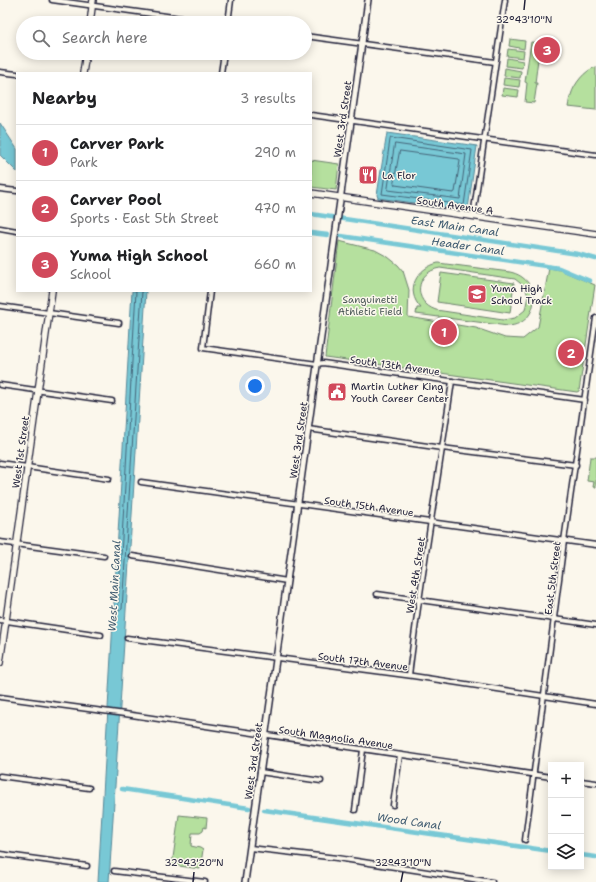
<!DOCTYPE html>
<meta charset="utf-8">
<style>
:root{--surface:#fff;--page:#f6f6f6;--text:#202124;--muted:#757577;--line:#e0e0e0;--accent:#d1495b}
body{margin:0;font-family:"Shantell Sans",sans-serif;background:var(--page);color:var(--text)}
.controls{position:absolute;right:12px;bottom:12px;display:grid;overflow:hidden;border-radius:0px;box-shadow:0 2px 10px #0003}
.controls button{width:36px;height:36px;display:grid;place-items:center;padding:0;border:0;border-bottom:1px solid var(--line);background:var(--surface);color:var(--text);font:20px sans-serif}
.you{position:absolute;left:255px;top:386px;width:14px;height:14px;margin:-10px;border:3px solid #fff;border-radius:50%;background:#1a73e8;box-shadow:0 0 0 6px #1a73e833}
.badge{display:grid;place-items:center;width:26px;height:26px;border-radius:50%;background:var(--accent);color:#fff;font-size:13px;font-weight:700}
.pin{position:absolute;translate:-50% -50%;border:2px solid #fff;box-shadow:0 1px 4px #0006}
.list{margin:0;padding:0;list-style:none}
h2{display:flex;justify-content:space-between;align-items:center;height:52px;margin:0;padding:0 16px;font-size:17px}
h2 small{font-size:13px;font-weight:400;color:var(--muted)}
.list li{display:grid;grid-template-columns:26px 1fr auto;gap:12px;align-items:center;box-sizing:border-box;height:56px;padding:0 16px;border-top:1px solid var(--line)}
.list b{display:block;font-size:15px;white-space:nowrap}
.list p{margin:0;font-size:13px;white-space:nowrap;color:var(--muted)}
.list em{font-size:13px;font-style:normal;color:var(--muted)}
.icon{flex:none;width:22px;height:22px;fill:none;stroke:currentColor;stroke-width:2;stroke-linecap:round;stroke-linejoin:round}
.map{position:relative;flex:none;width:596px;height:882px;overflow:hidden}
.search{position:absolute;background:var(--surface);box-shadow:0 2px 10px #0003;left:16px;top:16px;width:296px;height:44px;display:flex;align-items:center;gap:10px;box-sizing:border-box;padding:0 14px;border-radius:22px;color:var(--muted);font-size:15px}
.panel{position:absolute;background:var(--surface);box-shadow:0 2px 10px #0003;left:16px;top:72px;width:296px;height:220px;border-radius:0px}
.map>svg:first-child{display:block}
.green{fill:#b5e09e;stroke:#6c816c;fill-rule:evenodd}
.water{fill:#78c8d5;stroke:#568697}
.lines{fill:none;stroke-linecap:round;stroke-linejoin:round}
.shore{stroke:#446479;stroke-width:1}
.canal{stroke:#78c8d5;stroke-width:4.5}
.minor-casing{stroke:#22223b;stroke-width:7}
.tertiary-casing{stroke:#22223b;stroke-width:8}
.secondary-casing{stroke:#22223b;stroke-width:8}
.minor{stroke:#fbf7ec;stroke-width:4}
.tertiary{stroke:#fbf7ec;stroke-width:5}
.secondary{stroke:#fbf7ec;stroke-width:5.5}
.ticks{fill:none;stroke:#22223b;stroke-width:1.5}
.labels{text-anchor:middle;stroke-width:3;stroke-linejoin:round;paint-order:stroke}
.street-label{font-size:10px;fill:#22223b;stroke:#fbf7ec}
.poi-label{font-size:10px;fill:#22223b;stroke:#fbf7ec;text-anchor:start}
.park-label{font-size:10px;fill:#4e5b59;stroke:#fbf7ec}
.water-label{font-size:11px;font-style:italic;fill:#405c71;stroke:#fbf7ec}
.ticks-label{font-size:10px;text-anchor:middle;fill:#22223b;stroke:#fbf7ec;stroke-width:3;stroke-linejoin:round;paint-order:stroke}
</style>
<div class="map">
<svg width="596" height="882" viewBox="0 0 596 882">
<rect width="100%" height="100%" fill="#fbf7ec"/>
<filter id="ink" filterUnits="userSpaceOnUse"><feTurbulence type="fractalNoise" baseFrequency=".025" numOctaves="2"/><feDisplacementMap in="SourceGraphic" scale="8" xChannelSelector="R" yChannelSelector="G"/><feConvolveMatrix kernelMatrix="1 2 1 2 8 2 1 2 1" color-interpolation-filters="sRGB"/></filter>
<g filter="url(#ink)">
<g class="green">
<polygon points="510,39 525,41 524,49 509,46"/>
<polygon points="531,42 540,43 535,83 537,83 534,103 525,102 527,83 525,82"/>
<polygon points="508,49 524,51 523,58 507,56"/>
<polygon points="507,58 523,61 522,68 506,66"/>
<path d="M596,67V110L568,107C569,103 569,98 571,95C574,84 585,70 596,67Z"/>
<polygon points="505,68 521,71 520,78 504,76"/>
<polygon points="504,78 520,80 519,87 503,85"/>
<polygon points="503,88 519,90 518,97 502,95"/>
<polygon points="311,160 339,164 336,190 311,187"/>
<polygon points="339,241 375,250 388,257 398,265 403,271 409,290 408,317 476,328 505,338 523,339 538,327 549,268 560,270 595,285 579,391 577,392 325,357"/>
<path d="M438,263L510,272C543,279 541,324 508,326L416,314L417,308H421C404,290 417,268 438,263ZM440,268L515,279L525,287L528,296L525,310L515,318L503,320L436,310C412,302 415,272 440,268Z"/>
<polygon points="441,273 514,283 510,313 437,302"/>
<polygon points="590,457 596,457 596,487 593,487 594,482 587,481"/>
<polygon points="179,815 207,818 206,828 204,827 203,831 200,833 192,833 191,846 200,848 203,850 200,869 172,865"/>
</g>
<g class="water">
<polygon points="0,123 17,149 17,172 0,155"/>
<polygon points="387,133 477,146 468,209 465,210 378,198 377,195"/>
<polygon points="132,291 146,291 109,882 98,882"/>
<polygon points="569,345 575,346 573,360 567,360"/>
</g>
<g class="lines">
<g class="shore">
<polygon points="391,138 472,150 464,205 382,194 390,140"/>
<polygon points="395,144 466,154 460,199 388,190"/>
<polygon points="400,151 459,159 460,161 455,192 453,193 395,185 394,183"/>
<polyline points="136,291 118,609 119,611 122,609 142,291"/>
</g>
<g class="canal">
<polyline points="311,214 578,254 596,259"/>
<polyline points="311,233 328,235"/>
<polyline points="341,236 559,268 590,281"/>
<polyline points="122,789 249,808"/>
<polyline points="264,810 551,851"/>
<polyline points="581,855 596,857"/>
</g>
<g class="minor-casing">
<g id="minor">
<polyline points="52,0 216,23"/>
<polyline points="228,23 231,0"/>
<polyline points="305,36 495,62"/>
<polyline points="0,72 17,74"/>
<polyline points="221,73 224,53"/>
<polyline points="311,115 596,155"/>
<polyline points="0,189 17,191"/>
<polyline points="473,216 505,0"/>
<polyline points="0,228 17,231"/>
<polyline points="210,291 203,348 317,364 323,363 585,400"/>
<polyline points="0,306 119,323"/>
<polyline points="0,385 112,401"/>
<polyline points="308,429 442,448 576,465"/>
<polyline points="0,463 109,479"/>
<polyline points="141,482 596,545"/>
<polyline points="0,542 104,556"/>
<polyline points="132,556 287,581"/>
<polyline points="377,594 596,625"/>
<polyline points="0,620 101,635"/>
<polyline points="127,638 413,676 596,704"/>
<path d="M409,675C421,577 438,480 452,381"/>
<polyline points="0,697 125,714 551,777"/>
<polyline points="260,772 321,781"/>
<polyline points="0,776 89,788"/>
<polyline points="581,781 596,783"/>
<polyline points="393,805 400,755"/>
<polyline points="355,810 363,750"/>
<polyline points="525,840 564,541 596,318"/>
<polyline points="250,848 337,858 492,882"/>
<polyline points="0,854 87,866"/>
<polyline points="114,871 205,882"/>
</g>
</g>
<g class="tertiary-casing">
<polyline id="tertiary" points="245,882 368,0"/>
</g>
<g class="secondary-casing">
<g id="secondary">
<polyline points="90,23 93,0"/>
<polyline points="83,73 86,53"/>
<polyline points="311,193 596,234"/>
<polyline points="0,663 52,291"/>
</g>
</g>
<use href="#minor" class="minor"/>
<use href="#tertiary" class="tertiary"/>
<use href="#secondary" class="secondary"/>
</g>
</g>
<path class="ticks" d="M524,10L525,0M193,882L194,872M401,882L403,872"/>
<defs>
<g id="restaurant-square" transform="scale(1)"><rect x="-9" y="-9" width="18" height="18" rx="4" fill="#d1495b" stroke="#fbf7ec"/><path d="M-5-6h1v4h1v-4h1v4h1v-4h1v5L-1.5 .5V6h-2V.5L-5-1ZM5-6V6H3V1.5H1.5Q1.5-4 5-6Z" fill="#fff"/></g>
<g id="school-square" transform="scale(1)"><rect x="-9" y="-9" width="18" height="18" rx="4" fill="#d1495b" stroke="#fbf7ec"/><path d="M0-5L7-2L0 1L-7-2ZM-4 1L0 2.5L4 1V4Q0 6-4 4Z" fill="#fff"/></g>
<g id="civic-square" transform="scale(1)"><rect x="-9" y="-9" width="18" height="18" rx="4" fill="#d1495b" stroke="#fbf7ec"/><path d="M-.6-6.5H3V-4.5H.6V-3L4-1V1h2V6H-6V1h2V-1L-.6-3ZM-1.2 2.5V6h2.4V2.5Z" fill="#fff"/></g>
</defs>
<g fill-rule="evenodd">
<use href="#restaurant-square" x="368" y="175"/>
<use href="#school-square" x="477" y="294"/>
<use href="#civic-square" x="337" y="392"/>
</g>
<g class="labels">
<g class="street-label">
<text transform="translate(342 119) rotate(-82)" y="4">West 3rd Street</text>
<text transform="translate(455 205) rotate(8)" y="4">South Avenue A</text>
<text transform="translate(395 365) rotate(8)" y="4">South 13th Avenue</text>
<text transform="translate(298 440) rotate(-82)" y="4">West 3rd Street</text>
<text transform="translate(20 452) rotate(-82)" y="4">West 1st Street</text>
<text transform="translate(369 506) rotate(8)" y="4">South 15th Avenue</text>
<text transform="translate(415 575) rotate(-81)" y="4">West 4th Street</text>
<text transform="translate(552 578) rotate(-83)" y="4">East 5th Street</text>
<text transform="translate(363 661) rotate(7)" y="4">South 17th Avenue</text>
<text transform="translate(336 737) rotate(8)" y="4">South Magnolia Avenue</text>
<text transform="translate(253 761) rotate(-82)" y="4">West 3rd Street</text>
</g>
<g class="poi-label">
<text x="382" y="179">La Flor</text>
<text x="491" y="292">Yuma High<tspan x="491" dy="12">School Track</tspan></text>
<text x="351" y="390">Martin Luther King<tspan x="351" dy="12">Youth Career Center</tspan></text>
</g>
<g class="park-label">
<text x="370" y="303">Sanguinetti<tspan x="370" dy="12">Athletic Field</tspan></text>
</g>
<g class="water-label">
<text transform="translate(455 226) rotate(8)" y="4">East Main Canal</text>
<text transform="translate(468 246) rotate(8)" y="4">Header Canal</text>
<text transform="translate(114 586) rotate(-87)" y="4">West Main Canal</text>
<text transform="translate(409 821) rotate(8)" y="4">Wood Canal</text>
</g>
</g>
<g class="ticks-label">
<text x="524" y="23">32°43'10"N</text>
<text x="194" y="866">32°43'20"N</text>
<text x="403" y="866">32°43'10"N</text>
</g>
</svg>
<div class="controls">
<button>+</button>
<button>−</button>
<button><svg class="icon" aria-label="layers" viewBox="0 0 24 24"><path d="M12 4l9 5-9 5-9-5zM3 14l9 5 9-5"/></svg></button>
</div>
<div class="you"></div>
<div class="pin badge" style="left:444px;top:332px">1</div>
<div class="pin badge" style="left:571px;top:353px">2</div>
<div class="pin badge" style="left:547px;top:50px">3</div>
<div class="search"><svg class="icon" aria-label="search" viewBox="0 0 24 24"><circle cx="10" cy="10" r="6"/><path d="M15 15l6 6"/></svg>Search here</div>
<section class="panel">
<h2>Nearby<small>3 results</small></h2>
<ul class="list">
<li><span class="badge">1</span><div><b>Carver Park</b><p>Park</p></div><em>290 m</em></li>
<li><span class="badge">2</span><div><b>Carver Pool</b><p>Sports · East 5th Street</p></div><em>470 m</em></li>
<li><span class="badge">3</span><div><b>Yuma High School</b><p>School</p></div><em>660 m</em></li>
</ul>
</section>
</div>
